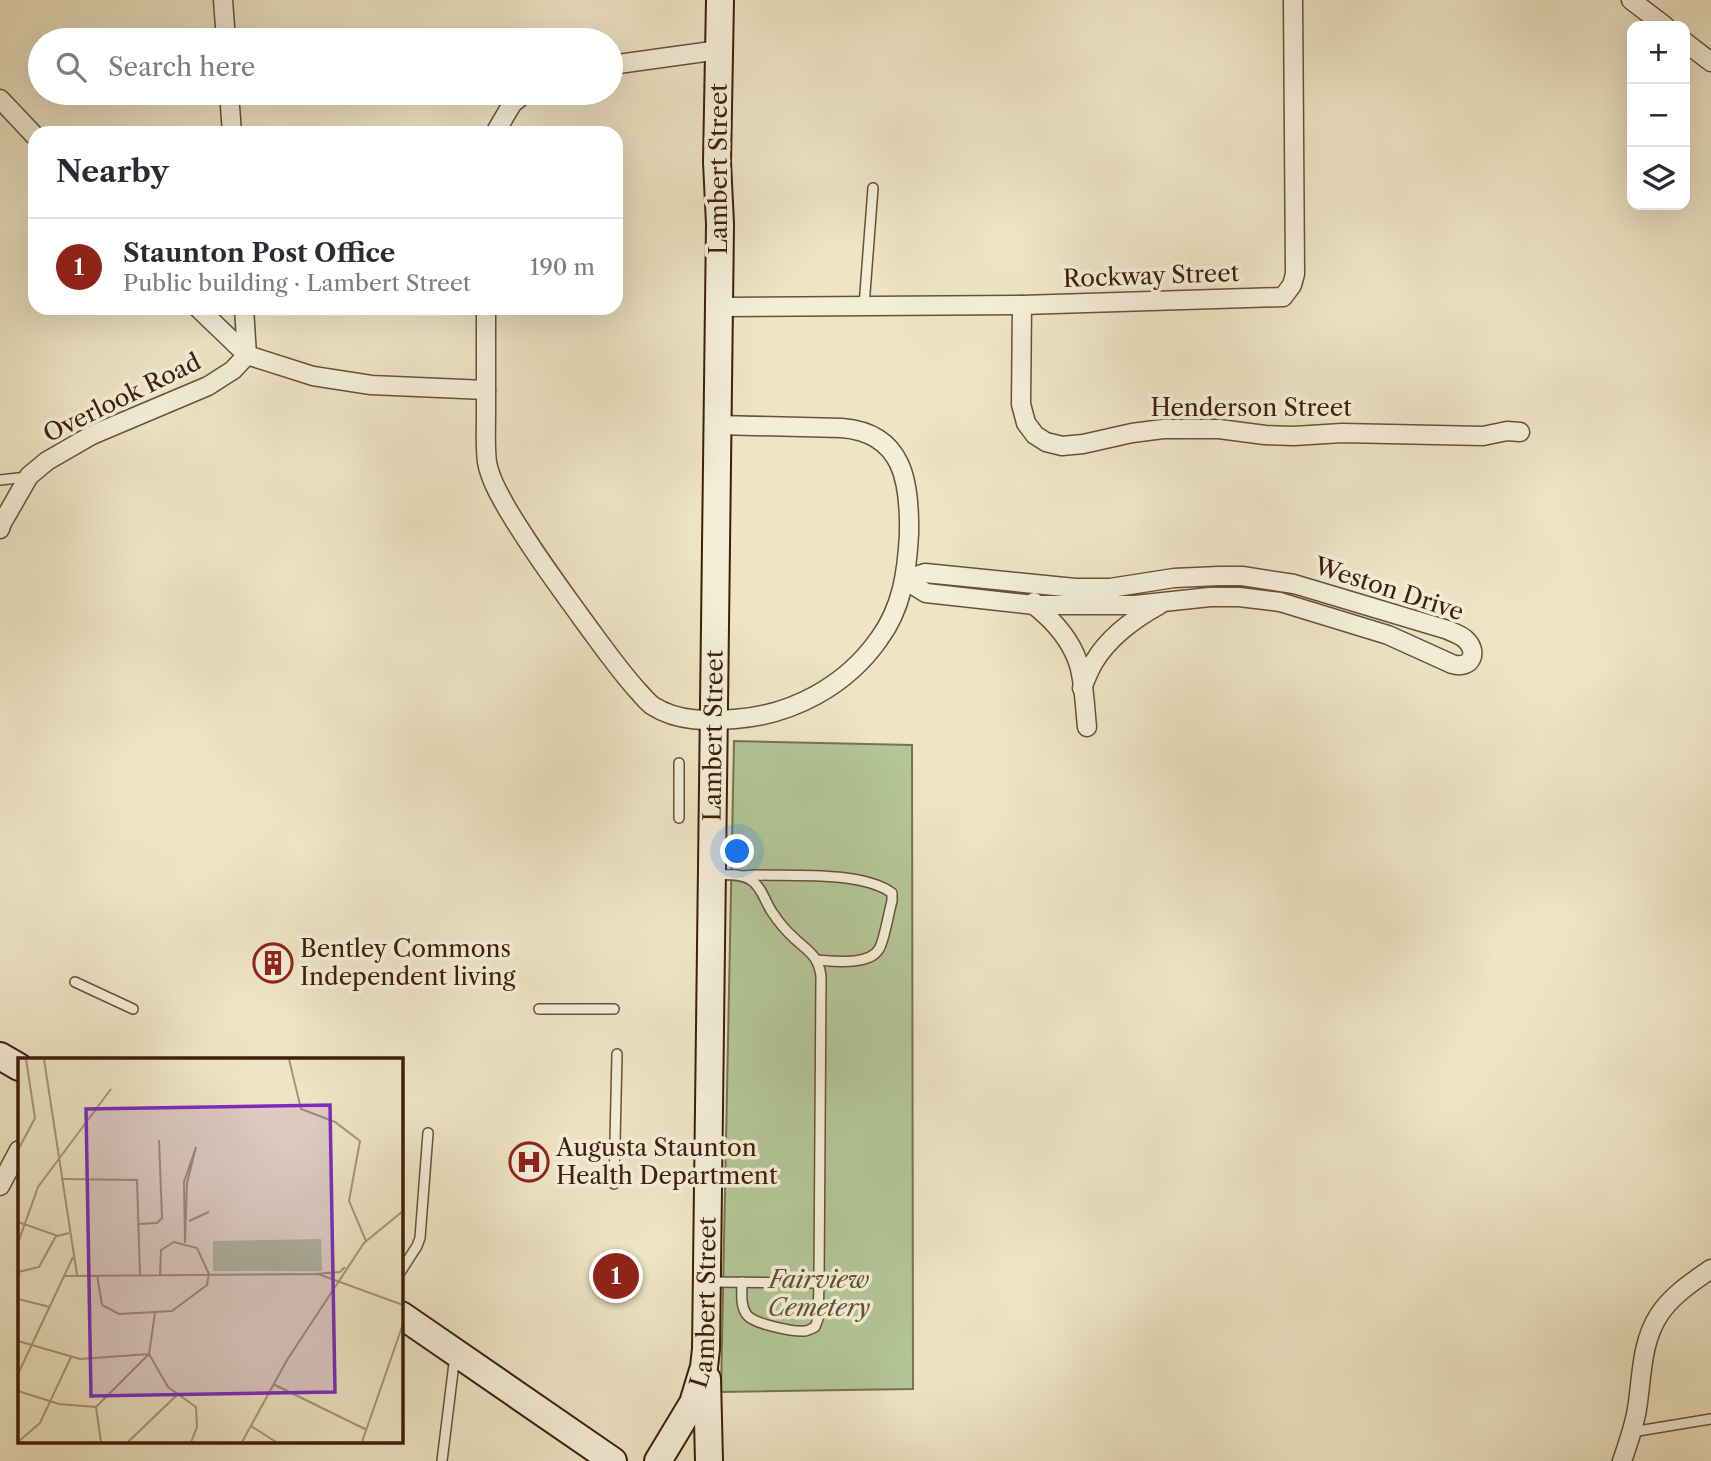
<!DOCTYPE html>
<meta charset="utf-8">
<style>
:root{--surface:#fff;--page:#f7f7f7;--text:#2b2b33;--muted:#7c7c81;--line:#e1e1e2;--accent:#8f2418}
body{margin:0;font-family:"Libre Caslon Text",serif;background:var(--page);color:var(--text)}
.controls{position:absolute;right:21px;top:21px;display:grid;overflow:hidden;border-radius:14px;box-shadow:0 7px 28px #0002}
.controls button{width:63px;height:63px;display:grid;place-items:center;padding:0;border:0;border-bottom:2px solid var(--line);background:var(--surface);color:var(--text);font:35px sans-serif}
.you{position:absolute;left:738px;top:852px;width:24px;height:24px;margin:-18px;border:5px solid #fff;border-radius:50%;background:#1a73e8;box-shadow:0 0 0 10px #1a73e833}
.badge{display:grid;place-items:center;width:46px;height:46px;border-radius:50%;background:var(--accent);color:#fff;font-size:23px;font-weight:700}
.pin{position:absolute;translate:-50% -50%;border:4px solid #fff;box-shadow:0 2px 7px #0006}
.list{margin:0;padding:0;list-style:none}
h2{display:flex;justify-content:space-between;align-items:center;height:91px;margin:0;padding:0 28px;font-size:30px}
h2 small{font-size:23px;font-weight:400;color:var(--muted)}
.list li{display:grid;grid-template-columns:46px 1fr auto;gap:21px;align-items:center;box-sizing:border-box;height:98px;padding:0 28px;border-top:2px solid var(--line)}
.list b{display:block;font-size:26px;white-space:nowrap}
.list p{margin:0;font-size:23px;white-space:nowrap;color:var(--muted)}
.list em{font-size:23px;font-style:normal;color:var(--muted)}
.icon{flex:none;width:38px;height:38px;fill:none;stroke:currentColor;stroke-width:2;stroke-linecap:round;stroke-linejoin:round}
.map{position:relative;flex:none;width:1711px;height:1461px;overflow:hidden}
.search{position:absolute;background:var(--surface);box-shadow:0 7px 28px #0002;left:28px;top:28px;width:595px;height:77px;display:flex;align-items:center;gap:18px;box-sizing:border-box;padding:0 24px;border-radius:38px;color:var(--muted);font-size:26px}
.panel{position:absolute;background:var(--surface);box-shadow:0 7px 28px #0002;left:28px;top:126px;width:595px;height:189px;border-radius:21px}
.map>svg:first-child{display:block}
.green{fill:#b4c698;stroke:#797250;stroke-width:2}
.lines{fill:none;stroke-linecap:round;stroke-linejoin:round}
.lane-casing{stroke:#6a5037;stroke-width:12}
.street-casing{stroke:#6a5037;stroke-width:21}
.secondary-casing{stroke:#3e1e08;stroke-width:30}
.lane{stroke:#f4eed9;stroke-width:9}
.street{stroke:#f4eed9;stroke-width:18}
.secondary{stroke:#f4eed9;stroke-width:26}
.labels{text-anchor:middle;stroke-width:7;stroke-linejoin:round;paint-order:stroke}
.street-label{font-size:24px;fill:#3e1e08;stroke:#f4eed9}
.poi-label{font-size:24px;fill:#3e1e08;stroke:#f4eed9;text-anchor:start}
.park-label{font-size:24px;font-style:italic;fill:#615033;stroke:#f4eed9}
.inset-road{fill:none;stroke:#a89579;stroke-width:2}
.view{fill:#7b2cbf;fill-opacity:0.15;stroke:#7b2cbf;stroke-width:3.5}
.inset-edge{fill:none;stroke:#3e1e08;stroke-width:3.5}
</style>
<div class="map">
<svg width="1711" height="1461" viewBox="0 0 1711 1461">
<rect width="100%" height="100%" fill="#eee5c5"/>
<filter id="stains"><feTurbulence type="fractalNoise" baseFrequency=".00286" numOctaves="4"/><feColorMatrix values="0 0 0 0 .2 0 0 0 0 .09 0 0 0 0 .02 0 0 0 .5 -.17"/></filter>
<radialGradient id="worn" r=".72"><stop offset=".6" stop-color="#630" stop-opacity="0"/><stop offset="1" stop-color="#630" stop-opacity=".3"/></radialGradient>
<polygon class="green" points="734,741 912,745 913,1389 721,1392"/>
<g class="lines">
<g class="lane-casing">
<g id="lane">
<polyline points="864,306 873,188"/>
<polyline points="0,480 27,477"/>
<polyline points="679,818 679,763"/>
<path d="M713,874C725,875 741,873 751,880C762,887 765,902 772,912C778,921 785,930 793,937C807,951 818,954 821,976L819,1283L818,1319L815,1327C813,1328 807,1331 805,1331C793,1332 754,1324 747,1315C740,1306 742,1293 742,1282"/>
<path d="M744,876L754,875C791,876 862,871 892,893V901C889,911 884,942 879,949C869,966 834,961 817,960"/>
<polyline points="75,982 133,1009"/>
<polyline points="539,1009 614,1009"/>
<polyline points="614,1184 617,1054"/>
<polyline points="401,1271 417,1246 420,1238 428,1133"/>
<polyline points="708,1282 819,1283"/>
<polyline points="1632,1432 1711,1419"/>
<polyline points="442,1461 455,1355"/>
</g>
</g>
<g class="street-casing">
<g id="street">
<polyline points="223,0 226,40"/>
<polyline points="1631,0 1665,26"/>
<polyline points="1685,42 1711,62"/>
<polyline points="611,65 719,50"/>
<polyline points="229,93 232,133"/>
<polyline points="0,99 35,136"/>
<polyline points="495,133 512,104 525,93"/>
<polyline points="1022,305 1021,404 1026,423 1035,435 1046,442 1062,446 1083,444 1132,433 1163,429 1219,429 1265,435 1294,436 1342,433 1483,436 1507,431 1520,432"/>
<polyline points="719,307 1022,305 1283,297 1292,285 1295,274 1293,0"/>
<polyline points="198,308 247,355 313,376 371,385 486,390"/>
<path d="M486,308C486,343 486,379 486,414C486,430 485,447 487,462C490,479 500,496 508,510C532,550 559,587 586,624C603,647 619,670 638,691C643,696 647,702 653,706C678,722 708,721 735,719C792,715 846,686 879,639C902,608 907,572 909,534C910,483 904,433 842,428L717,425"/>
<polyline points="0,529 2,523 29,476 47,461 92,435 208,386 233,370 247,355 244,308"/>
<path d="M925,573L1075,588H1110L1174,578L1219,576H1242L1294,584L1448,630C1454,633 1461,635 1465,639C1479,651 1472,670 1452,664L1388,635L1280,602L1239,597H1210L1135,605H1034L926,593L905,580Z"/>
<path d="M1034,602V605C1053,620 1070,639 1078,662C1084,678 1085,709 1087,727"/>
<path d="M1082,688C1086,679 1089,670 1094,662C1108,638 1135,618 1159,605"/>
<polyline points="0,1186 19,1150"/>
<path d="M1622,1461C1628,1444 1634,1427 1637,1409C1642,1378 1641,1342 1659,1315C1671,1296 1692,1282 1711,1269"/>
</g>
</g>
<g class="secondary-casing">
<g id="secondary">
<polyline points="0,1056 19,1067"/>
<polyline points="401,1315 613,1461"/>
<polyline points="707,1379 709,1461"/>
<path id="s1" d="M658,1461L693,1403L704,1367L706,1349L720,224L717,162L720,0"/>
</g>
</g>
<use href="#lane" class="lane"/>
<use href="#street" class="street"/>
<use href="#secondary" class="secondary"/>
</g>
<defs>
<g id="building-ring" transform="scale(2.0125)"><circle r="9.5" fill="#f4eed9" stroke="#8f2418" stroke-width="1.5"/><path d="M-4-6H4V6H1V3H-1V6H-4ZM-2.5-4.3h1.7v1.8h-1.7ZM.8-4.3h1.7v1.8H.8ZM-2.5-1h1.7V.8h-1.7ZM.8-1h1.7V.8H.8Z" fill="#8f2418"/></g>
<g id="hospital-ring" transform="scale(2.0125)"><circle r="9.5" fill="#f4eed9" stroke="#8f2418" stroke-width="1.5"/><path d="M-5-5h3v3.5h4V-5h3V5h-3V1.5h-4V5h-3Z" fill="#8f2418"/></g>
</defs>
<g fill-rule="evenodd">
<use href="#building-ring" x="273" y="963"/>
<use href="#hospital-ring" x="529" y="1162"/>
</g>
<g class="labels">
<g class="street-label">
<text transform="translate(719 169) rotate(-90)" y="8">Lambert Street</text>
<text transform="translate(1151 276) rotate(-2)" y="8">Rockway Street</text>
<text transform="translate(122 398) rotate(-26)" y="8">Overlook Road</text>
<text x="1251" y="416">Henderson Street</text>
<text transform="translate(1389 589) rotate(18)" y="8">Weston Drive</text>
<text dy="8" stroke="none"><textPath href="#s1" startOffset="737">Lambert Street</textPath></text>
<text dy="8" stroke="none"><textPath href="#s1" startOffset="170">Lambert Street</textPath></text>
</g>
<g class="poi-label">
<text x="300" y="957">Bentley Commons<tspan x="300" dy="28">Independent living</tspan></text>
<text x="556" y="1156">Augusta Staunton<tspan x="556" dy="28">Health Department</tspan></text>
</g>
<g class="park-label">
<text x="819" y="1288">Fairview<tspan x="819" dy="28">Cemetery</tspan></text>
</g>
</g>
<g transform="translate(18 1058)">
<rect width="385" height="385" fill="#eee5c5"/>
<path d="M303,181L304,213H195V183Z" fill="#b4c698"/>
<path class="inset-road" d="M26,1L59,217M271,1L283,51L317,64L342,83L331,143L348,183M178,89L169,125L167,185L166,124ZM0,92L17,60L8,1M43,121L119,122L122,217M171,163L191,154M0,164L40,178L51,175M121,166L139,165L144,160L141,82M0,185L20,129L93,31M0,214L21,209L38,178M297,216L322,214L327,209M79,217L84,247L101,256L154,253L189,227L191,216L179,190L156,184L143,192L142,217M47,218L300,216L385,247M0,241L32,249M0,283L62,301L131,296L150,329L178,349L179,369L173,384M0,316L55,199M255,326L349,372M0,333L41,346L78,349M78,349L131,296L137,255M78,349L83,384M233,368L258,384M0,384L22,365L53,299M110,384L160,336M224,384L269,302L346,185L385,153M344,384L385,266"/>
<path class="view" d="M312,47L317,334L73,338L68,51Z"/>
<rect width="385" height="385" class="inset-edge"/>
</g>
<rect width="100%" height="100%" filter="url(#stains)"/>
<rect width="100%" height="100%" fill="url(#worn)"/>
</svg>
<div class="controls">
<button>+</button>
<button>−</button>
<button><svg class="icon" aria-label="layers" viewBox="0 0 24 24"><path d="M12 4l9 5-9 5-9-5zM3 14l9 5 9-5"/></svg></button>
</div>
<div class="you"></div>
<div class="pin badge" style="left:616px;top:1276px">1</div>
<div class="search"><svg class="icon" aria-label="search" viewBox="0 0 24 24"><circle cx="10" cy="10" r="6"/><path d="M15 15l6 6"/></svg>Search here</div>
<section class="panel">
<h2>Nearby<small></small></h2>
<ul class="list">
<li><span class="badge">1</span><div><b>Staunton Post Office</b><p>Public building · Lambert Street</p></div><em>190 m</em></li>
</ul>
</section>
</div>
